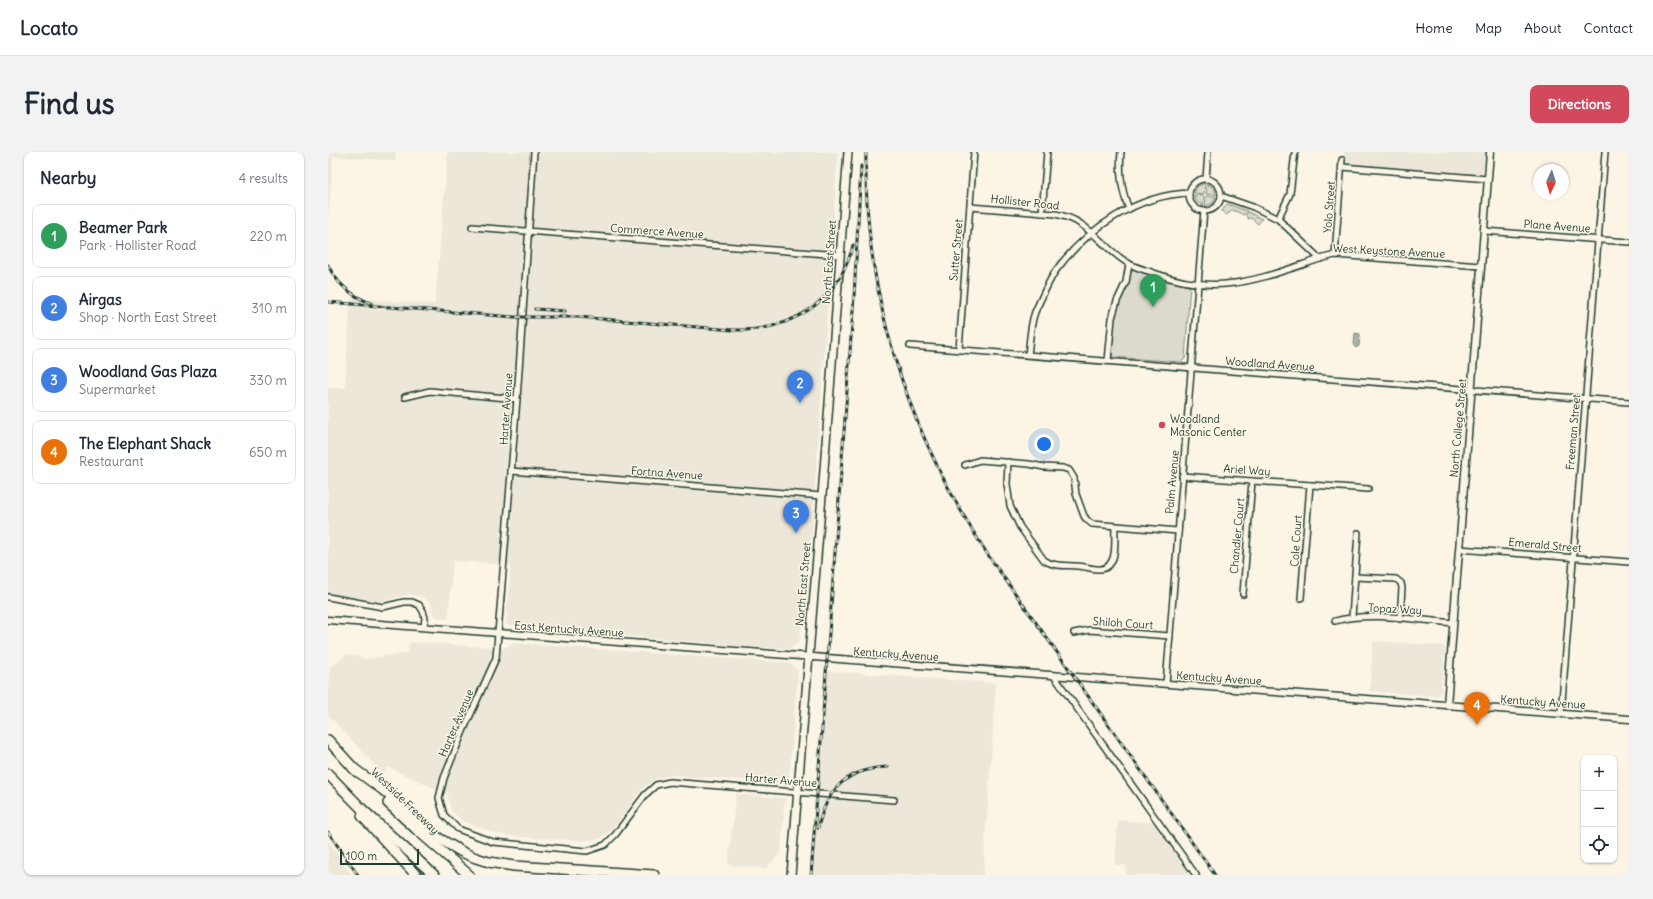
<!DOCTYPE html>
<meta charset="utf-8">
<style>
:root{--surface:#fff;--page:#f2f2f3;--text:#1f2937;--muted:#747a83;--line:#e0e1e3;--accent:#d1495b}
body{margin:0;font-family:Delius,sans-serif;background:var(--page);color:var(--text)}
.controls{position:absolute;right:12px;bottom:12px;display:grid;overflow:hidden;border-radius:8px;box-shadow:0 1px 3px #0004}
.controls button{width:36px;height:36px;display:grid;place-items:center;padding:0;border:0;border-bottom:1px solid var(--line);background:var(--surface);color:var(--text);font:20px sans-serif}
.compass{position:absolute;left:1205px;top:12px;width:36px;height:36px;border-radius:50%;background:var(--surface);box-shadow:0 1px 3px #0004;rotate:184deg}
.scale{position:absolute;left:12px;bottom:10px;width:79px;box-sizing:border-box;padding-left:4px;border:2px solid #1f3d34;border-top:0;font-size:11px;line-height:14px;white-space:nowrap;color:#1f3d34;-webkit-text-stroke:3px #fcf5e5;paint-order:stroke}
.you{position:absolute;left:716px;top:292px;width:14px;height:14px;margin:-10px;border:3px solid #fff;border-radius:50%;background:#1a73e8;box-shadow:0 0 0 6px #1a73e833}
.badge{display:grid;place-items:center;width:26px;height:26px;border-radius:50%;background:var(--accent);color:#fff;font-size:13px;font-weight:700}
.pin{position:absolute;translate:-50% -33px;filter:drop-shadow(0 1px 2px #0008)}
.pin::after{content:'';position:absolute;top:21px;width:14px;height:12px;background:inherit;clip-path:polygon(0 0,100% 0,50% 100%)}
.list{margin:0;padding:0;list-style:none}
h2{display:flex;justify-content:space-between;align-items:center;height:52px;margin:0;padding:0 16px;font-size:17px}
h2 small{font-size:13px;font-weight:400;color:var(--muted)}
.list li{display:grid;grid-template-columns:26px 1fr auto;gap:12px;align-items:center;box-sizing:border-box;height:64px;margin:0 8px 8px;padding:0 8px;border:1px solid var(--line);border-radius:8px}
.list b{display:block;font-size:15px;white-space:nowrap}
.list p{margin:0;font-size:13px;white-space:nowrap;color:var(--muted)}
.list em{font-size:13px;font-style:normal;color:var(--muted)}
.icon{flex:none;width:22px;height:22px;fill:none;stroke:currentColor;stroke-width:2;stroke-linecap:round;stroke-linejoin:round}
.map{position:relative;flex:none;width:1301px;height:723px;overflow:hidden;border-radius:8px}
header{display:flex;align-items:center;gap:24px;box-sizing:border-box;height:56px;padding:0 20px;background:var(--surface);border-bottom:1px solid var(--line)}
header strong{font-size:19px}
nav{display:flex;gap:22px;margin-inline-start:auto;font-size:14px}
.intro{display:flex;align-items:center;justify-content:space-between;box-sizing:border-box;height:96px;padding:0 24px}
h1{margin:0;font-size:28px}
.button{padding:10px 18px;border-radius:8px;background:var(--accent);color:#fff;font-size:14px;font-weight:700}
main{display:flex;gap:24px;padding:0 24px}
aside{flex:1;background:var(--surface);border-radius:8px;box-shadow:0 1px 3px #0004}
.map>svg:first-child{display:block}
.built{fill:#ece7d8}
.green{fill:#dcdacc;stroke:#7e8c80}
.water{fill:#aeb3a7;stroke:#758479}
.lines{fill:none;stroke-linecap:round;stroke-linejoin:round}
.minor-casing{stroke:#1f3d34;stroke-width:8}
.tertiary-casing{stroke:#1f3d34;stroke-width:9}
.secondary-casing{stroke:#1f3d34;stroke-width:10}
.motorway-casing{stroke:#1f3d34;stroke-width:12}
.minor{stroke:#fcf5e5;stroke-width:5}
.tertiary{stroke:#fcf5e5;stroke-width:6}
.secondary{stroke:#fcf5e5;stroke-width:7}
.motorway{stroke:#fcf5e5;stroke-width:9}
.rail-casing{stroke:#1f3d34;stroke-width:3}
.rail{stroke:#fcf5e5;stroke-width:1.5;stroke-dasharray:4.5;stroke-linecap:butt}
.poi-dot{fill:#d1495b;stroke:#fcf5e5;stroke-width:1.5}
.labels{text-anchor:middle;stroke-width:3;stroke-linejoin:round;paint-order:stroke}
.street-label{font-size:11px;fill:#1f3d34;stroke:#fcf5e5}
.poi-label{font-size:11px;fill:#1f3d34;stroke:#fcf5e5;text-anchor:start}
</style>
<header>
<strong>Locato</strong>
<nav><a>Home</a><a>Map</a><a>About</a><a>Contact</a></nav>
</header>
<div class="intro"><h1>Find us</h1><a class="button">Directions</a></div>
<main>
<aside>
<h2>Nearby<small>4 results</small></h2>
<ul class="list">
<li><span class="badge" style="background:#2e9e5b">1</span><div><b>Beamer Park</b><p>Park · Hollister Road</p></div><em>220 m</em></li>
<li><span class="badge" style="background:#3f7fe0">2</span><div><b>Airgas</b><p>Shop · North East Street</p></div><em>310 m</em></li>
<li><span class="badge" style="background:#3f7fe0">3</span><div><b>Woodland Gas Plaza</b><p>Supermarket</p></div><em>330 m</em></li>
<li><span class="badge" style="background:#e8710a">4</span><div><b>The Elephant Shack</b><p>Restaurant</p></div><em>650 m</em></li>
</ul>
</aside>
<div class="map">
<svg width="1301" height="723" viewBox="0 0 1301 723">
<rect width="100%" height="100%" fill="#fcf5e5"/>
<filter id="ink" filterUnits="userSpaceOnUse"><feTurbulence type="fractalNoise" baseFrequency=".025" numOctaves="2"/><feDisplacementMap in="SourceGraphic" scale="8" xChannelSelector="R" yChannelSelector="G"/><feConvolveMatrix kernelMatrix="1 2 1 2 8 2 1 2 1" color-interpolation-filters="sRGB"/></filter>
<g filter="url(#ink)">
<g class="built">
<polygon points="0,0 68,0 67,9 5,4 0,69"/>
<polygon points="120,0 510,0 483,390 477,424 472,488 461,497 423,495 178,473 183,413 125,409 120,467 111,466 106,463 103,452 96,446 81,442 52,450 0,441 0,236 17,236 23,146 107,152"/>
<polygon points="1016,0 1157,0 1155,20 1152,23 1019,12 1015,6"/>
<polygon points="1045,489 1117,494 1113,540 1107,544 1042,539"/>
<polygon points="81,490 176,496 185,491 462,511 470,519 461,627 454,631 345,623 327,627 313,638 284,678 273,686 255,689 182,684 167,681 134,669 123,658 119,642 60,615 55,622 0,563 0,531 2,515 19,502 38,507 80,501"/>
<polygon points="498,519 668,531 655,723 483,723"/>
<polygon points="408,642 457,646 453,700 438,717 400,713"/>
<polygon points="790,668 826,671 863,723 797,723 798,713 787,713"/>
<polygon points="0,689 23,723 0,723"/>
</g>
<g class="green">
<polygon points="877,31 876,42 866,41 870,34"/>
<polygon points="879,32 886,36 888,43 878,42"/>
<polygon points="866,43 876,44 875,54 868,49"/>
<polygon points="878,44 888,45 885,51 878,54 877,54"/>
<polygon points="899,52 919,59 916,63 905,58 898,63 894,59"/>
<polygon points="920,60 934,67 930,72 923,66 920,67 918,63"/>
<path d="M806,117L832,125L862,132L857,207L853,210L784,205C785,191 784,177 787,164C790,148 801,136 802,120Z"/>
</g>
<polygon class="water" points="1027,181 1032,182 1031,194 1028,196 1026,194"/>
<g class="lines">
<g class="minor-casing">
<g id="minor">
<polyline points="206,0 189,247 168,506 136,577 116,626 111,646 116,663 130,677 165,690 259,699 277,693 287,683 317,643 328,633 342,630 566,648"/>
<path d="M793,0C791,20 793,38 801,57"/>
<polyline points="1014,15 1160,27"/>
<polyline points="878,27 880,0"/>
<circle cx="877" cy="43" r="16"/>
<polyline points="893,44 925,55 950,67 992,107 1007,103 1153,114"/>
<path d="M642,55L728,62C736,64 744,66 751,71C769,82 782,101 800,111C808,116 818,118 826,121C891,145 930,127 992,107"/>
<polyline points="714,61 719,0"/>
<polyline points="950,67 962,42 967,0"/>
<polyline points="144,75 512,103"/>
<polyline points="1156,79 1301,90"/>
<polyline points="1007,103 1014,8"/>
<polyline points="582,194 1301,250"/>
<polyline points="631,197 646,0"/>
<path d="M700,203C702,189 702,173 707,160C712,149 722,126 729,117C760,76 809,43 861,41"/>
<polyline points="780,209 784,166 789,149 798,130 801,112"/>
<polyline points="77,245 102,239 189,247"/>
<path d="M680,310L679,332L682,354L692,375L716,408C726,415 738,413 749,414C757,414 766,418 773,417C791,415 786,387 787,374"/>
<polyline points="637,313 652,308 701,312 716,315 735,316 741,318 746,326 748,342 756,364 759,368 764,372 850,379"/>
<polyline points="183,319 494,344"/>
<polyline points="854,324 1040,337"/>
<polyline points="1131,397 1301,410"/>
<polyline points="1027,425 1068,427 1073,431 1074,436 1072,467"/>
<polyline points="915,442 924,329"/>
<polyline points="0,445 55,455 76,450 84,450 91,453 95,459 97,466 96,474"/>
<polyline points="973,446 982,333"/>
<polyline points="1024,465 1030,381"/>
<path d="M1007,469C1041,459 1089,468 1125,471"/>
<polyline points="746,481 761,478 842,484"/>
<polyline points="726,524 868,723"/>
<polyline points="838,532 876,58"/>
<polyline points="1233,562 1277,0"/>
</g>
</g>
<g class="tertiary-casing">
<g id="tertiary">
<polyline points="0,468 1301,567"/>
<polyline points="1119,553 1162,0"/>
</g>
</g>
<g class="secondary-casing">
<polyline id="secondary" points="463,723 494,344 520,0"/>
</g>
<g class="motorway-casing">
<g id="motorway">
<polyline points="0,588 29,620"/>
<polyline points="25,616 55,638 95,674 112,687 136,701 148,706 161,710 186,714 326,723"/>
<polyline points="0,622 34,657 106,723"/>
<polyline points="60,651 88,677 141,723"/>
<polyline points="34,664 88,723"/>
</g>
</g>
<use href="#minor" class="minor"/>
<use href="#tertiary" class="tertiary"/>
<use href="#secondary" class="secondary"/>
<use href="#motorway" class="motorway"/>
<g class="rail-casing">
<g id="rail">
<path d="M538,0C535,144 581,283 660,403L887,723"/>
<path d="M0,113C9,132 23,144 43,151"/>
<path d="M0,150L186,165H250L405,178C462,180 511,150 525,93"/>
<polyline points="207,157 237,159"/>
<path d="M490,676C499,636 519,617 560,615"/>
<polyline points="0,680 30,723"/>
<polyline points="483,723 526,145 533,14"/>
</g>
</g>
<use href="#rail" class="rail"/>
</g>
</g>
<circle class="poi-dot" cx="834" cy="273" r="4"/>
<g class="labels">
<g class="street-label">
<text transform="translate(697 50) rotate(6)" y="4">Hollister Road</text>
<text transform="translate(1001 55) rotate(-86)" y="4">Yolo Street</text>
<text transform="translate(1229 74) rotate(4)" y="4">Plane Avenue</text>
<text transform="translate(329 79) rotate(4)" y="4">Commerce Avenue</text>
<text transform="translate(628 98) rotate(-85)" y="4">Sutter Street</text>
<text transform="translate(1061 99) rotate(3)" y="4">West Keystone Avenue</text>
<text transform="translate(501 110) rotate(-86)" y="4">North East Street</text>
<text transform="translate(942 212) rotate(4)" y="4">Woodland Avenue</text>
<text transform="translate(178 257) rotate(-86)" y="4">Harter Avenue</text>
<text transform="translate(1130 276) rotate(-85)" y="4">North College Street</text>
<text transform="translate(1245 280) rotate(-85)" y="4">Freeman Street</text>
<text transform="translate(919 318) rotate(4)" y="4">Ariel Way</text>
<text transform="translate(339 321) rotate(4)" y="4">Fortna Avenue</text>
<text transform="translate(844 330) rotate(-85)" y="4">Palm Avenue</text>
<text transform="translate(909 384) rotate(-85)" y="4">Chandler Court</text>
<text transform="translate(968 389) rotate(-86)" y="4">Cole Court</text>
<text transform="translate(1217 393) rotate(5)" y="4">Emerald Street</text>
<text transform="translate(475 432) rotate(-85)" y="4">North East Street</text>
<text transform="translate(1067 457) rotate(3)" y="4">Topaz Way</text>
<text transform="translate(795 471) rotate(4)" y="4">Shiloh Court</text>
<text transform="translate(241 477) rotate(4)" y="4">East Kentucky Avenue</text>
<text transform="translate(568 502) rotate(4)" y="4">Kentucky Avenue</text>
<text transform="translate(891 526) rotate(4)" y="4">Kentucky Avenue</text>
<text transform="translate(1215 550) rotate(4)" y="4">Kentucky Avenue</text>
<text transform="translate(128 571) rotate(-67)" y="4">Harter Avenue</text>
<text transform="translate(453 628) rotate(5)" y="4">Harter Avenue</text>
<text transform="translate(77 649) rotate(44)" y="4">Westside Freeway</text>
</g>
<g class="poi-label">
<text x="842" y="271">Woodland<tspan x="842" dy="13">Masonic Center</tspan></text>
</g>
</g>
</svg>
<div class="controls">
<button>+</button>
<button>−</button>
<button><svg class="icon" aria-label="locate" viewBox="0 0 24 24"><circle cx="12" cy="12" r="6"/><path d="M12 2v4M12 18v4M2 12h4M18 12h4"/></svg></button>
</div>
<svg class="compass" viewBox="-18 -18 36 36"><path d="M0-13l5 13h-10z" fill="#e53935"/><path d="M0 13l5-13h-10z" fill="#747a83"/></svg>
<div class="scale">100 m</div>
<div class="you"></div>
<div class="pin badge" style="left:825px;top:155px;background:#2e9e5b">1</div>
<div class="pin badge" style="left:472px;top:251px;background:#3f7fe0">2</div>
<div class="pin badge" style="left:468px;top:381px;background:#3f7fe0">3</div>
<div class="pin badge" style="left:1149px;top:573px;background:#e8710a">4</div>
</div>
</main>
